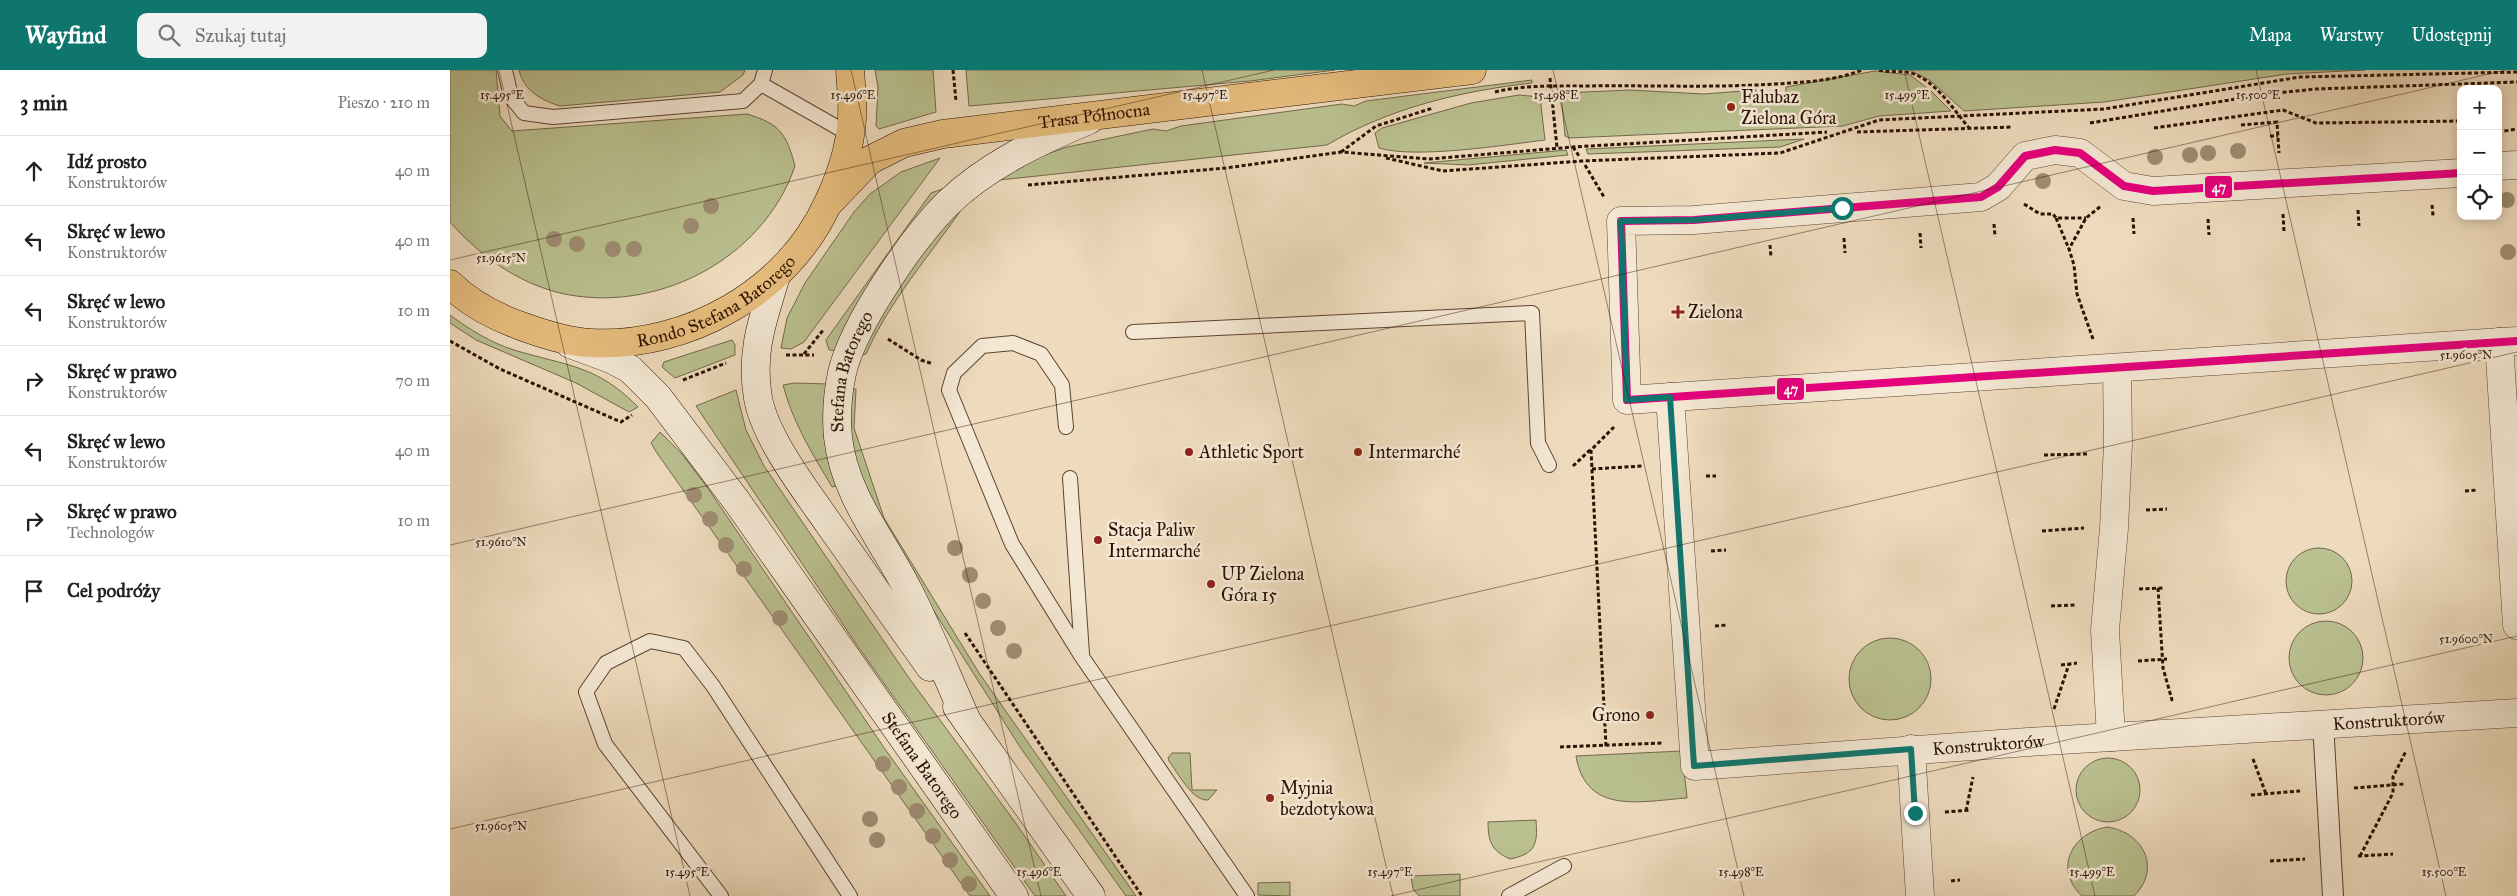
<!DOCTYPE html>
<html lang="pl">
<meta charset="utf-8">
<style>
:root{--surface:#fff;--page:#f2f2f2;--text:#222;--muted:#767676;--line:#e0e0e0;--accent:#0f766e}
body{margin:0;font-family:"IM FELL Great Primer",serif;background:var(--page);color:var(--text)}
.controls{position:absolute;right:15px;top:15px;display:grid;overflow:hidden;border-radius:10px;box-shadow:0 2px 12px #0003}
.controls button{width:45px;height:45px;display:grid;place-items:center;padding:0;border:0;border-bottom:1px solid var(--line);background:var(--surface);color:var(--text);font:25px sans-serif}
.stop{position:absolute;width:15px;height:15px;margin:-11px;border:4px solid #0f766e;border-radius:50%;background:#fff}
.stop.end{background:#0f766e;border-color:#fff;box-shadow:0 1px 5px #0008}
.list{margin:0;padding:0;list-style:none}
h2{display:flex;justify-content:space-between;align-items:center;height:65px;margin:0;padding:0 20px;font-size:21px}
h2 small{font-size:16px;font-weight:400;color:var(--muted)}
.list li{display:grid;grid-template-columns:32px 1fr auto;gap:15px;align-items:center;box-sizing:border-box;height:70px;padding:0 20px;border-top:1px solid var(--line)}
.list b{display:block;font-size:19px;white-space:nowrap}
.list p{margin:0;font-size:16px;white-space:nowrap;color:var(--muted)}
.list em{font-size:16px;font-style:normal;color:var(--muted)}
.icon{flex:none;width:28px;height:28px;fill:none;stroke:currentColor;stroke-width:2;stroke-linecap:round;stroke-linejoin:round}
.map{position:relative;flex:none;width:2067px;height:826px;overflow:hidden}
header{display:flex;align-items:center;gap:30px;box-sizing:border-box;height:70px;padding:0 25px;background:var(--accent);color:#fff}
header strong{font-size:24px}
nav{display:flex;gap:28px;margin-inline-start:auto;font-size:18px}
.search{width:350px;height:45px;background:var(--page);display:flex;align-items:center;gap:12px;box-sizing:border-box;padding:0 18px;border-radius:10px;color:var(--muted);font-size:19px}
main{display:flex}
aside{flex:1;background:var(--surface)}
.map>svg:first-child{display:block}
.green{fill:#bac090;stroke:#73684a}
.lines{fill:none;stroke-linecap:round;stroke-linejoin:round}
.service-casing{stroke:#5c4332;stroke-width:16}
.pedestrian-casing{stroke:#5c4332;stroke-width:22}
.minor-casing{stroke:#5c4332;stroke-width:29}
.secondary-casing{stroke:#2c1003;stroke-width:29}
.primary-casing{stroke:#2c1003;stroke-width:29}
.path{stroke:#2c1003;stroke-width:3;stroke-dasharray:4 2.5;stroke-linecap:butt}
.service{stroke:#f4e8d4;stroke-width:14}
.pedestrian{stroke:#f4e8d4;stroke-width:20}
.minor{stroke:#f4e8d4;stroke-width:28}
.secondary{stroke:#f4e8d4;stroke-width:28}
.primary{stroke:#e7be7e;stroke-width:28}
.bus-1-casing{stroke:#f4e8d4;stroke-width:11}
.bus-1{stroke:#e5007d;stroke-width:8}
.tree{fill:#9f8d72}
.route{stroke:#0f766e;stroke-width:6}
.ticks{fill:none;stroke:#2c1003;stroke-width:1;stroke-opacity:0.45}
.poi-dot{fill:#8f2418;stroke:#f4e8d4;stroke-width:2}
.labels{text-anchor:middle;stroke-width:5;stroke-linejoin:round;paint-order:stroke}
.poi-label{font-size:18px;fill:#2c1003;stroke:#f4e8d4;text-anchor:start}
.street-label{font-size:18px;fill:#2c1003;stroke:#f4e8d4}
.ticks-label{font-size:12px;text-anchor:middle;fill:#2c1003;stroke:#f4e8d4;stroke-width:5;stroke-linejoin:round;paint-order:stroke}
.line-badge{stroke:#f4e8d4;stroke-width:2}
.badge-label{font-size:14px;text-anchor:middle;font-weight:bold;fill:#fff}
</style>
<header>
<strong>Wayfind</strong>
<div class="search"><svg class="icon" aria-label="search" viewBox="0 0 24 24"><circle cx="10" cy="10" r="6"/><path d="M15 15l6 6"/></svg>Szukaj tutaj</div>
<nav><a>Mapa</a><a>Warstwy</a><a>Udostępnij</a></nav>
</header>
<main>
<aside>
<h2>3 min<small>Pieszo · 210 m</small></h2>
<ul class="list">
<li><svg class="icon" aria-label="ahead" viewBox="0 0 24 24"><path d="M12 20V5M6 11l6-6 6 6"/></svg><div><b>Idź prosto</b><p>Konstruktorów</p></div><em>40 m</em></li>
<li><svg class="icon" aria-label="left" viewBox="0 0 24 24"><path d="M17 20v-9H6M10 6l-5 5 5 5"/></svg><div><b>Skręć w lewo</b><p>Konstruktorów</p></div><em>40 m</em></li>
<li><svg class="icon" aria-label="left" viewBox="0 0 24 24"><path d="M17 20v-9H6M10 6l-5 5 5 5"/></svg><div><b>Skręć w lewo</b><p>Konstruktorów</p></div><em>10 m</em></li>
<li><svg class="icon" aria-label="right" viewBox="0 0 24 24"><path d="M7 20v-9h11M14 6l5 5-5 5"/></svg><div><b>Skręć w prawo</b><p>Konstruktorów</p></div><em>70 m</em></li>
<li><svg class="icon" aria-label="left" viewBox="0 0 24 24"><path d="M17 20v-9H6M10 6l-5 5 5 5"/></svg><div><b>Skręć w lewo</b><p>Konstruktorów</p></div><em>40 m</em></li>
<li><svg class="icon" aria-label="right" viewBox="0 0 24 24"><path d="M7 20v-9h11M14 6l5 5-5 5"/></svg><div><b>Skręć w prawo</b><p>Technologów</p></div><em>10 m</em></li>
<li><svg class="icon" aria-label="arrive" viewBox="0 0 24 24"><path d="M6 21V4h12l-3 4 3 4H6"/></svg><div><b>Cel podróży</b></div></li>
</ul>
</aside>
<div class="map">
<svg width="2067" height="826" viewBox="0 0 2067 826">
<rect width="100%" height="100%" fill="#eedbbd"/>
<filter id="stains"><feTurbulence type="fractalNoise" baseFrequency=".004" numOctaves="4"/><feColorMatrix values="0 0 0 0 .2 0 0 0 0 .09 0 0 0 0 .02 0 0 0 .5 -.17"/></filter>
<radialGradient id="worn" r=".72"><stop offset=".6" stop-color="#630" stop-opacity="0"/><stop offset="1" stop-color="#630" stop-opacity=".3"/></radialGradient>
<g class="green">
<path d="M0,0H46L50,46L62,61L297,44C330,54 336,63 345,96C313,190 205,245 110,223C66,212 29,185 0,152Z"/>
<path d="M69,0H295L293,5L270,22L110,36C91,30 74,21 69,0Z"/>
<polygon points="425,0 483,0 486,42 429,59 426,56 428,17"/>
<polygon points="516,0 885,0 800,11 519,36"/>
<polygon points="1459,0 1915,0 1837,4 1654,32 1514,41 1481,11"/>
<polygon points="1425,1 1460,5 1481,21 1501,41 1429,46 1393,56 1119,68 1115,66 1111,23 1180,20 1254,24 1306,20 1307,30 1336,28 1336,17"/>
<path d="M1082,10V13C1011,21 939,38 877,75L540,111L574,92L617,77L703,59L716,61L731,56L892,34L904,36L916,31Z"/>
<path d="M1069,25L1090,27L1095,70C1055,75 965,89 929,78L925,63L932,58L1021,33Z"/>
<polygon points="1354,69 1330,77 1138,84 1136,79"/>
<polygon points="1116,80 1118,85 1018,95 974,93"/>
<polygon points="490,88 354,272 341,279 331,278 337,248 355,213 404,142 420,124 451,102"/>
<polygon points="498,117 387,281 379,280 376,270 481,123"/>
<path d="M513,130L511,140C478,188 440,230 416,284L409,286C434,230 475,178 513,130Z"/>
<path d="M0,245C19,259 41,273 64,280C117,296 147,295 188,337L179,342L126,313L26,270L0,253Z"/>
<polygon points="282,270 285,275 285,285 225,308 212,297 214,292"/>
<path d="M345,313L379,314L381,395L386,416L382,417C362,383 343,353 333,315Z"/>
<polygon points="399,318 406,319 404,358 434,448 529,603 686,826 676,826 570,677 439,470 403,392"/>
<polygon points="286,320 296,360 314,396 459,608 565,752 616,826 585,826 409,578 246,336"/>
<polygon points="210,362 232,384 257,417 435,679 540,826 520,826 207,383 201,373"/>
<circle cx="1869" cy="511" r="33"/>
<circle cx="1876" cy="588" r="37"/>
<circle cx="1440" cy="609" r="41"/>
<path d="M1232,681L1237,728C1192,731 1136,746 1126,686Z"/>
<path d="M722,683H740L742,720H767L758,730C742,731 728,703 719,691L718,688Z"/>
<circle cx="1658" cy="720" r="32"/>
<path d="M1086,750C1088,775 1085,784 1060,789C1042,781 1038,772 1038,752Z"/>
<path d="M1657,757C1693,762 1712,798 1684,826H1632C1603,799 1622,763 1657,757Z"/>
<polygon points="1010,804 1010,826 969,826 963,819 961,806"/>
<polygon points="840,812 840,826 808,825 808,813"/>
</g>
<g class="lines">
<g class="service-casing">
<g id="service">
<polyline points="55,0 61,27 74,43 103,47 293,31 311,14 315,0"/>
<polyline points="311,14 399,64"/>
<polyline points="683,262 1082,243 1088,373 1099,395"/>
<polyline points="616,357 612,315 591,284 563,273 532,276 504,303 499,320 562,474 632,587 797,826"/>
<polyline points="620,408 632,584"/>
<polyline points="271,826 155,674 136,622 156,593 200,571 234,578 263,616 400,826"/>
<polyline points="1059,826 1114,796"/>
</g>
</g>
<g class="pedestrian-casing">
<polyline id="pedestrian" points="1873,653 1883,826"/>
</g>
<g class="minor-casing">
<g id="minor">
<polyline points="2048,96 2067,95"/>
<polyline points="2011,103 1703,121 1674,116 1630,83 1605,80 1575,86 1548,117 1531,127 1244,150 1171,151 1177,330 2067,271"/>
<polyline points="2049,272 2067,555"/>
<path id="s1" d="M1220,327L1245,696L1578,672L2067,643"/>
<polyline points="1661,667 1655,560 1664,458 1668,374 1667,298"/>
<polyline points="1461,679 1470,826"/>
</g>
</g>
<g class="secondary-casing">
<g id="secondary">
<path d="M326,206C313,249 300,282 308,328C315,368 356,421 379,454C413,502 446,550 480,597"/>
<path id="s2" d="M120,274L161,289L180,299L208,327L288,433L564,826"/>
<polyline points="507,637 641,826"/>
<path id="s3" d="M517,651C497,607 480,563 458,520C433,470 394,425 388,367C386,347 388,322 392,303C403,255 462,169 497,134C537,95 589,71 639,50"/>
</g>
</g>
<g class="primary-casing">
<g id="primary">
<path id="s4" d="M378,134L420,90L454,73L493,64L1022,0"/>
<path id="s5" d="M0,214C19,233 46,247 71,256C93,264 117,272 141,273C237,278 338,222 378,133C390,108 400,77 402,49C403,33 401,16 400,0"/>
</g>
</g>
<g class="path">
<polyline points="503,0 506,31"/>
<path d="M1429,0C1440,3 1451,0 1461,3C1487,11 1503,40 1521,60"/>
<polyline points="1100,8 1107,78"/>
<path d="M1045,22C1073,15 1103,16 1132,16C1197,15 1261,18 1326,14C1355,12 1384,11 1412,0"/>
<polyline points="1640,53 1816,24 1866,19 2067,12"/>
<polyline points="1791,55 1827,52 1829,83"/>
<polyline points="1704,58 1833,40 1866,53 2011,51"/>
<polyline points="1407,62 1562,57"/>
<polyline points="2048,62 2067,59"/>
<polyline points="1820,66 1828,66"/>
<polyline points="1123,77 1129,86"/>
<polyline points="891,82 926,56 983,38"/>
<polyline points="936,88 993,101 1132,91 1330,83 1429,50 1654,39 1850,7 2067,2"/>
<polyline points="1135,95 1154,127"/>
<polyline points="578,115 776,98 891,82 979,89 1123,77 1377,62"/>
<polyline points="1574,134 1590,144 1603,144 1606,148 1636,148"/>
<polyline points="1982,135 1983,146"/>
<polyline points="1908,140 1909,156"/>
<polyline points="1833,144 1834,161"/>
<polyline points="1606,148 1619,179"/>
<polyline points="1683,148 1684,164"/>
<polyline points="1758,149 1759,165"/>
<polyline points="1544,154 1545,167"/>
<polyline points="1470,163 1471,178"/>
<polyline points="1394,168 1395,183"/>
<polyline points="1320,175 1321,187"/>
<polyline points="438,269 471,290 483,294"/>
<polyline points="1643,269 1627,224 1624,195 1619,179 1636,148 1651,136"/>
<polyline points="0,271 50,299 171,352 182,345"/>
<polyline points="354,284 374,259"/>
<polyline points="336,285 364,285"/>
<polyline points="233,310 276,293"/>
<polyline points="1594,385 1638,384"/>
<polyline points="1123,396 1140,380"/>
<polyline points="1142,399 1193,396"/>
<polyline points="1256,406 1266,406"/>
<polyline points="2015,421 2027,420"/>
<polyline points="1696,440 1717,439"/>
<polyline points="1592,461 1634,458"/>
<polyline points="1261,481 1276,480"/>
<polyline points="1708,518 1713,598 1722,630 1725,632"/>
<polyline points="1689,519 1713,518"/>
<polyline points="1601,536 1625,535"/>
<polyline points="1265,556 1277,555"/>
<polyline points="515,563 692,826"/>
<polyline points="1688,591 1717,589"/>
<polyline points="1611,595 1627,593"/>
<polyline points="1604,639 1619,594"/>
<polyline points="1156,676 1141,380 1164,357"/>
<polyline points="1110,677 1212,673"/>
<polyline points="1803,689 1816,724"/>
<polyline points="1904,718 1954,714"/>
<polyline points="1801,725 1850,721"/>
<polyline points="1516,741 1523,707"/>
<polyline points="1495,742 1521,740"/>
<polyline points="1908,786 1943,784"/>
<polyline points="1910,786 1943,723 1943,707 1956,681"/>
<polyline points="1820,791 1855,789"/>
<polyline points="1501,811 1510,810"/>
</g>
<use href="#service" class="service"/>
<use href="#pedestrian" class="pedestrian"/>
<use href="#minor" class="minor"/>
<use href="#secondary" class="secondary"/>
<use href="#primary" class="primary"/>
<g class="bus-1-casing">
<polyline id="bus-1" points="2011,103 1703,121 1674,116 1630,83 1605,80 1575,86 1548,117 1531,127 1244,150 1171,151 1177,330 2067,271"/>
</g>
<use href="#bus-1" class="bus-1"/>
</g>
<g class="tree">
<circle cx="1788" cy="81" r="8"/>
<circle cx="1758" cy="83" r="8"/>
<circle cx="1740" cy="85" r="8"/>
<circle cx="1705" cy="87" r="8"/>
<circle cx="1593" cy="111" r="8"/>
<circle cx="2057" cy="130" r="8"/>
<circle cx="261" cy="136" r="8"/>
<circle cx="241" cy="156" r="8"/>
<circle cx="104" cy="169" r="8"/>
<circle cx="127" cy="174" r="8"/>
<circle cx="163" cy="179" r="8"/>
<circle cx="184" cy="179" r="8"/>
<circle cx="2058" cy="182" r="8"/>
<circle cx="244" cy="425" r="8"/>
<circle cx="260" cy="449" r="8"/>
<circle cx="276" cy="475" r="8"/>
<circle cx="505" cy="478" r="8"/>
<circle cx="294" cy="499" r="8"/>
<circle cx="520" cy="505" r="8"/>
<circle cx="533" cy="531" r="8"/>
<circle cx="330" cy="548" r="8"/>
<circle cx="548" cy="558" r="8"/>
<circle cx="564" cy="581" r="8"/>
<circle cx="433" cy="694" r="8"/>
<circle cx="449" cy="717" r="8"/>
<circle cx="467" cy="741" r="8"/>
<circle cx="420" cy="749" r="8"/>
<circle cx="483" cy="766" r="8"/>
<circle cx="427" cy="770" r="8"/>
<circle cx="500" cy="790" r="8"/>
<circle cx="519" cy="814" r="8"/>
</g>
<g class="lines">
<polyline class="route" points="1392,138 1244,150 1171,151 1177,330 1220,327 1244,696 1461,679 1465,743"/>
</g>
<path class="ticks" d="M49,0L240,826M401,0L591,826M752,0L943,826M1103,0L1294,826M1454,0L1645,826M1806,0L1996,826M0,190L824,0M0,475L2056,0M0,759L2067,282M941,826L2067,566"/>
<g class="poi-dot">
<circle cx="1281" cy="37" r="5"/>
<path d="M1225.5 234.5h5v5h5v5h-5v5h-5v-5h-5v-5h5z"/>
<circle cx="739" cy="382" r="5"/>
<circle cx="908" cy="382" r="5"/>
<circle cx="648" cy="470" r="5"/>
<circle cx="761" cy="514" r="5"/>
<circle cx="1200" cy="645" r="5"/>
<circle cx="820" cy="728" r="5"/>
</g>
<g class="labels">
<g class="poi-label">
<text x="1291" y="33">Falubaz<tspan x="1291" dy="21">Zielona Góra</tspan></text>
<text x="1238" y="248">Zielona</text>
<text x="749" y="388">Athletic Sport</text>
<text x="918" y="388">Intermarché</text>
<text x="658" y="466">Stacja Paliw<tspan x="658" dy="21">Intermarché</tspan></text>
<text x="771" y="510">UP Zielona<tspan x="771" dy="21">Góra 15</tspan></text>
<text x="1190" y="651" text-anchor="end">Grono</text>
<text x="830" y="724">Myjnia<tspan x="830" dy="21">bezdotykowa</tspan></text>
</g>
<g class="street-label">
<text dy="6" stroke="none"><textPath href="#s4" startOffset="291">Trasa Północna</textPath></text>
<text dy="6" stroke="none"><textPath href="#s5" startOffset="291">Rondo Stefana Batorego</textPath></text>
<text dy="6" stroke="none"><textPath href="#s3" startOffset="381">Stefana Batorego</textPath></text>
<text dy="6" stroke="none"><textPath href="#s1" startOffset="1065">Konstruktorów</textPath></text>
<text dy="6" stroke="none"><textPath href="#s1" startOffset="664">Konstruktorów</textPath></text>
<text dy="6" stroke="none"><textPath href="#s2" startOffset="558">Stefana Batorego</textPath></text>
</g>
</g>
<g class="ticks-label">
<text x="52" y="29">15.495°E</text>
<text x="403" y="29">15.496°E</text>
<text x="755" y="29">15.497°E</text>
<text x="1106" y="29">15.498°E</text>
<text x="1457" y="29">15.499°E</text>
<text x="1808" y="29">15.500°E</text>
<text x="51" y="192">51.9615°N</text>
<text x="2016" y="289">51.9605°N</text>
<text x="51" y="476">51.9610°N</text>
<text x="2016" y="573">51.9600°N</text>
<text x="51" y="760">51.9605°N</text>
<text x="237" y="806">15.495°E</text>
<text x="589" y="806">15.496°E</text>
<text x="940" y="806">15.497°E</text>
<text x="1291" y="806">15.498°E</text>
<text x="1642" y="806">15.499°E</text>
<text x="1994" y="806">15.500°E</text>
</g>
<g class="line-badge">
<rect x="1754" y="105" width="29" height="24" rx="5" fill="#e5007d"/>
<rect x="1326" y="307" width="29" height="24" rx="5" fill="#e5007d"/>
</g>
<g class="badge-label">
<text x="1769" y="122">47</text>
<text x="1341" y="324">47</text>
</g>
<rect width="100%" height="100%" filter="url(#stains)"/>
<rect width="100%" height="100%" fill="url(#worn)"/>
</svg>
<div class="controls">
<button>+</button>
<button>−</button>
<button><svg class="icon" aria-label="locate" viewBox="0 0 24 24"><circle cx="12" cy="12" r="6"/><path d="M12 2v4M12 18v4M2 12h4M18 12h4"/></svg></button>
</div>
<div class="stop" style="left:1392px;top:138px"></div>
<div class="stop end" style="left:1465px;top:743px"></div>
</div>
</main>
